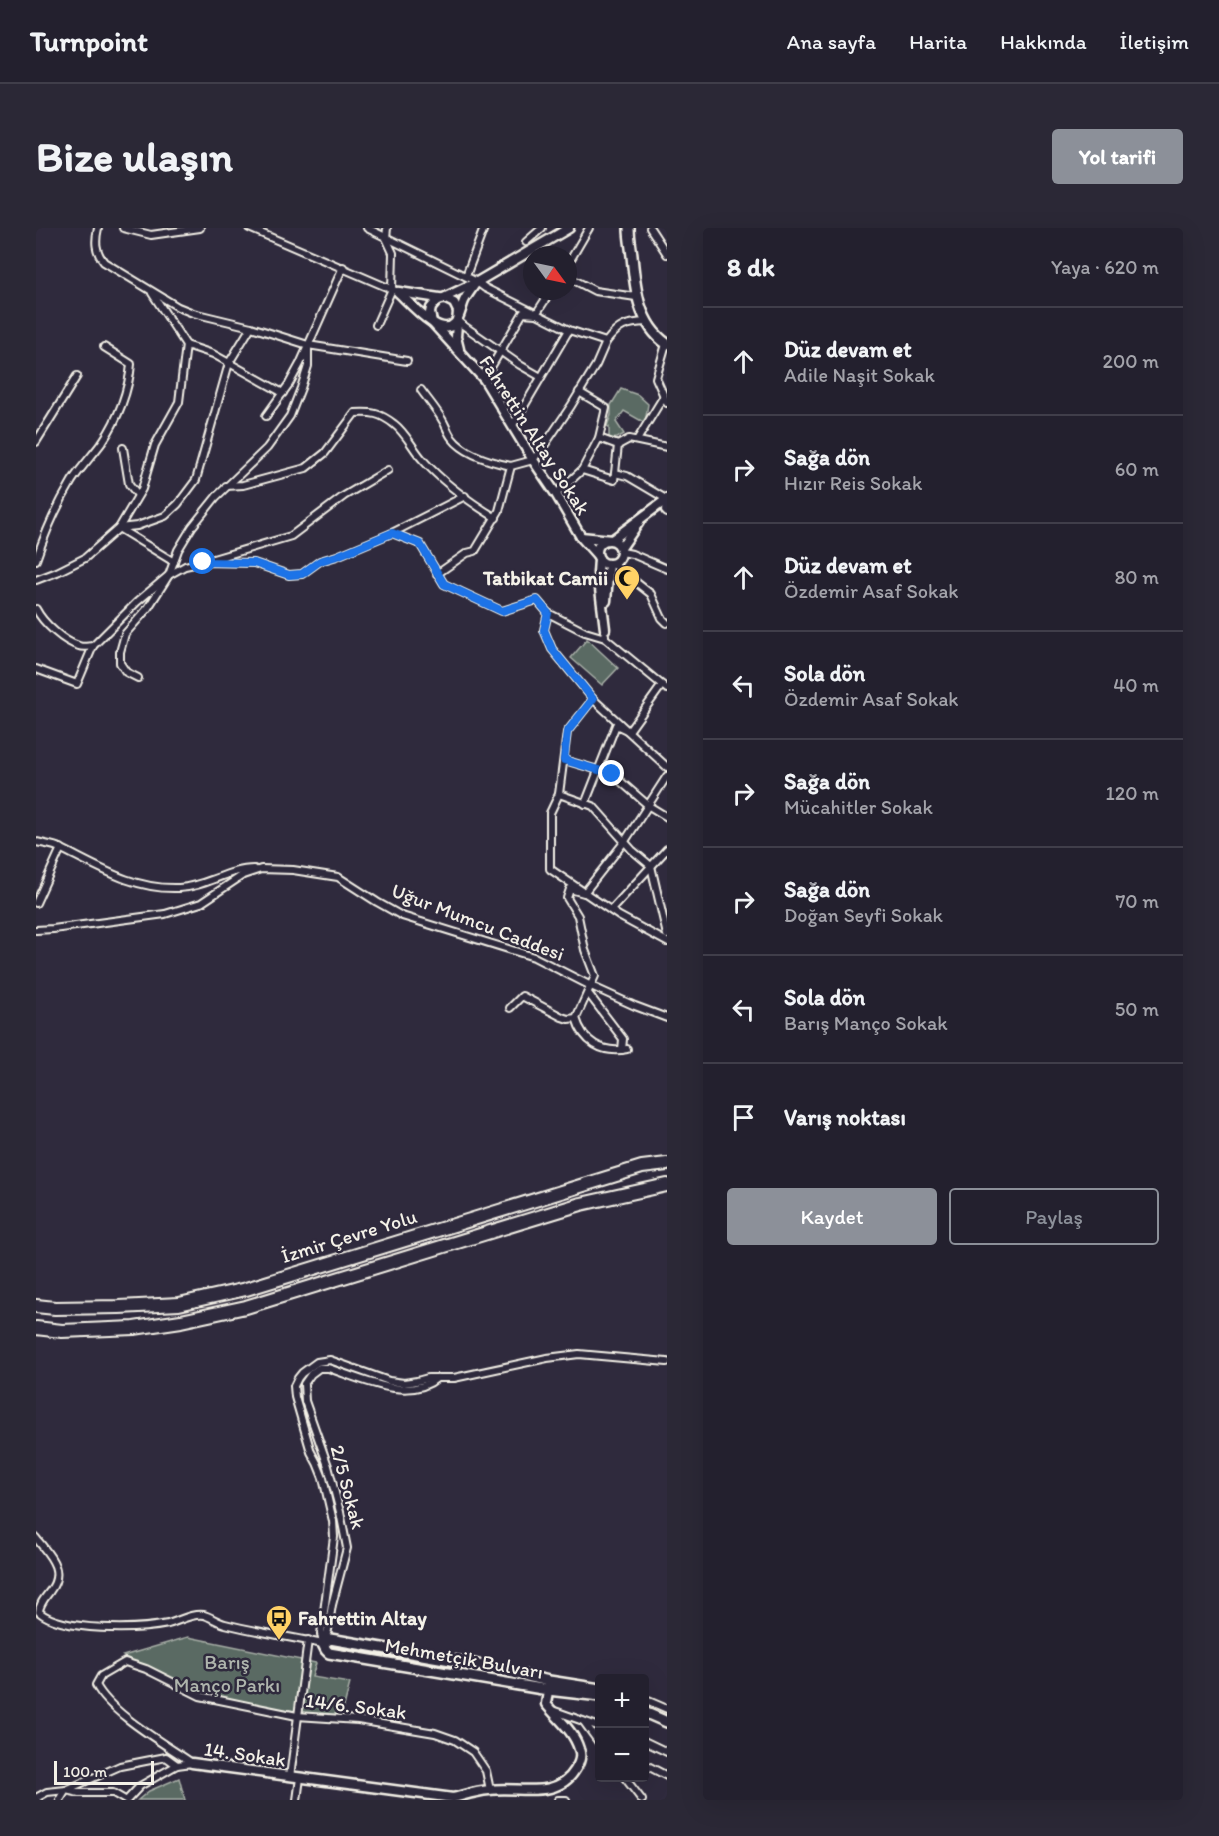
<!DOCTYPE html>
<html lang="tr">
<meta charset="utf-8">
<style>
:root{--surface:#23202e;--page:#2b2836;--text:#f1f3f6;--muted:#a3a3aa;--line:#403e4a;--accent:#8c9099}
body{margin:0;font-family:Itim,sans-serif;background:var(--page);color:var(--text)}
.controls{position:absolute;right:18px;bottom:18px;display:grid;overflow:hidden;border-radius:6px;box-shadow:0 6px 24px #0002}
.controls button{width:54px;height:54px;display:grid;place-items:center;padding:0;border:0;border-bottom:2px solid var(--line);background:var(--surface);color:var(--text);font:30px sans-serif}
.compass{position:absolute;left:487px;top:18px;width:54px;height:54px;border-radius:50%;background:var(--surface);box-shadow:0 6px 24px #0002;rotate:123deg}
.scale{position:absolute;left:18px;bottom:15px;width:100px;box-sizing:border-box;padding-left:6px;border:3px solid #f4f1e8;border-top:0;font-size:16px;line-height:21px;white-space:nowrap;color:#f4f1e8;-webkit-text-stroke:4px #2f2a3d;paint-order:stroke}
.stop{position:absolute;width:18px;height:18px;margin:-14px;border:4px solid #1a73e8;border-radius:50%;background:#fff}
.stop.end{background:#1a73e8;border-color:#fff;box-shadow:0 2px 6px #0008}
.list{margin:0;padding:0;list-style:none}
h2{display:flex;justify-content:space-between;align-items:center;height:78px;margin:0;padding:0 24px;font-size:26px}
h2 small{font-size:20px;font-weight:400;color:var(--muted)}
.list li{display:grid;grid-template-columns:39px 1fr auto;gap:18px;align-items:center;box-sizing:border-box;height:108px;padding:0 24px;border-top:2px solid var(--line)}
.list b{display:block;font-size:22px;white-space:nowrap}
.list p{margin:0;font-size:20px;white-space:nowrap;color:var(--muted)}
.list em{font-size:20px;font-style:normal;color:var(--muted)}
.actions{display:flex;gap:12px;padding:18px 24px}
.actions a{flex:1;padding:14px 0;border:2px solid var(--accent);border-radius:6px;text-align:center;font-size:21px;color:var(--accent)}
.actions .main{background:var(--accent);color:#fff}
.icon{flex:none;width:33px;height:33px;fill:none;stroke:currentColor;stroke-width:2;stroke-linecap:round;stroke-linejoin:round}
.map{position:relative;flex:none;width:631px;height:1572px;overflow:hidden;border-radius:6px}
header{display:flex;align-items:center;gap:36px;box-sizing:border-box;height:84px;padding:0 30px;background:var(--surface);border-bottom:2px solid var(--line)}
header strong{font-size:28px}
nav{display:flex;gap:33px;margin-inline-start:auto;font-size:21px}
.intro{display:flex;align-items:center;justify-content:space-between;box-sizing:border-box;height:144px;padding:0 36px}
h1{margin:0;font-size:42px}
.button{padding:15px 27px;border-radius:6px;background:var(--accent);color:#fff;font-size:21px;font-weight:700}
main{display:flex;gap:36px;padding:0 36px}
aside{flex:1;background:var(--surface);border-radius:6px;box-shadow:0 6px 24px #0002}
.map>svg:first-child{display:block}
.green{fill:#5a6b64;stroke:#a7aea6;stroke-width:1.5}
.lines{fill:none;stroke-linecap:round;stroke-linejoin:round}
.minor-casing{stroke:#f4f1e8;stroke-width:10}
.tertiary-casing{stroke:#f4f1e8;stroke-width:13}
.secondary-casing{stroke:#f4f1e8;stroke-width:14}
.motorway-casing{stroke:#f4f1e8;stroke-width:16}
.minor{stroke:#2f2a3d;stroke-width:6}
.tertiary{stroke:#2f2a3d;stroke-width:8}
.secondary{stroke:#2f2a3d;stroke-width:9}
.motorway{stroke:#2f2a3d;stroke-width:12}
.route{stroke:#1a73e8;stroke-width:8}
.labels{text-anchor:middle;stroke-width:5;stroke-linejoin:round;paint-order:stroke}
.street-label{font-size:20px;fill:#f4f1e8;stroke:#2f2a3d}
.poi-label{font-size:20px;font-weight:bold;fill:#f4f1e8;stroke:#2f2a3d;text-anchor:end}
.park-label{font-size:20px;fill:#afb5ad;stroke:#2f2a3d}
</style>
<header>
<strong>Turnpoint</strong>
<nav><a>Ana sayfa</a><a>Harita</a><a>Hakkında</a><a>İletişim</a></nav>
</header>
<div class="intro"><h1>Bize ulaşın</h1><a class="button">Yol tarifi</a></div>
<main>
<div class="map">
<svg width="631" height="1572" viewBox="0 0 631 1572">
<rect width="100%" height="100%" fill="#2f2a3d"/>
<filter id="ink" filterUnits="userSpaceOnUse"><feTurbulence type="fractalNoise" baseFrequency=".0167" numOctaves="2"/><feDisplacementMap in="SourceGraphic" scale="12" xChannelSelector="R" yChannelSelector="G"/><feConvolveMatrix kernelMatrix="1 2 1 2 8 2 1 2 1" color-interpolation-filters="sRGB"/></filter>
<g filter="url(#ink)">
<g class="green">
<polygon points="585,161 602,167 612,176 609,195 588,183 580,194 588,206 581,210 573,211 573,199 571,198 575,187 575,177"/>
<polygon points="551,411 582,440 566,457 535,430"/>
<polygon points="152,1409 280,1435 276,1449 314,1455 305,1490 187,1472 165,1467 87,1428"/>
<polygon points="143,1550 149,1572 102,1572 113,1563"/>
</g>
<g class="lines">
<g class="minor-casing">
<g id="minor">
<path d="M62,0C59,13 59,23 68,34L142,79L157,85L215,99L272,117L371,133"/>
<polyline points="87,0 115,7 164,0"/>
<polyline points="213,0 362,64"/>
<path d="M331,0L441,54L449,60L533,102L570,114C583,97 590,95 611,94"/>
<polyline points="614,0 631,26"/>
<polyline points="490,14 506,0"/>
<polyline points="532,36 553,0"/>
<polyline points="430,48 448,0"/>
<polyline points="532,49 559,63 600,69"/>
<polyline points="116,65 150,117"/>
<polyline points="421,93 484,137 505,149"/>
<polyline points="340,97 356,61 357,25 350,10 351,0"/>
<polyline points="630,116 620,150 631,175"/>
<polyline points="150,117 177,126 247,165"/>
<polyline points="448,151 487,85 500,86 515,63"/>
<path d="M385,162C392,172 401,182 407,193C410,198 412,205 416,210C429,227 455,234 475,238"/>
<polyline points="230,188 253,156 264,136 307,39"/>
<polyline points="477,197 533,102"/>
<polyline points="563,210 582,217"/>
<polyline points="601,212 628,168"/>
<polyline points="0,214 41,148"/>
<polyline points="631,219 593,211 582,217 579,245 591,248 630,271 629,283 631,285"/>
<polyline points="87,220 93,256 102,267"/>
<polyline points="546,242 578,252 579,245"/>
<path d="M190,258L207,257L270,240L289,225L319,185C336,184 344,185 358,196C370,205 377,221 387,232C407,255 434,274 460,290"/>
<polyline points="520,266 546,242 563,210 570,180 543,164"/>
<polyline points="83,300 101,298 129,288 142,276 160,252 193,135 215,99"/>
<polyline points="84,301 138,334"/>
<polyline points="356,305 384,316 408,356 466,383 501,372 512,385 549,404 569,410"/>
<polyline points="586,324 596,326 631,341"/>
<path d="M0,332C9,305 21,278 36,253C45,239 57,227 67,213C82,191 93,162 95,136L68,119"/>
<polyline points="174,332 255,308 308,268 352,242"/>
<polyline points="577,336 615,366 626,390 631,395"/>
<polyline points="401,346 431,325 439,323 463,283 475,238 497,232 508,218 535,178 560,137 570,114"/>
<polyline points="0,352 21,344 49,330 83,300 106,261 119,217 143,174 150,117"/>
<path d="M0,381C7,395 28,414 43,418C47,420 53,418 57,418"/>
<polyline points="512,385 508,402 516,421 557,471 631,539"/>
<polyline points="569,407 569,410 631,461"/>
<polyline points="0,441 41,456 57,418 101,374 133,347 142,322 156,299 180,269 231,220 254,188 265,160 272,138 272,117"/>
<polyline points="102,450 90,444 84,435 84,424 89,406 112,380 133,347 149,338 167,334 218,335 253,347 266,346 284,333 301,328 356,305 429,268"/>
<polyline points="557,471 531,504 523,566 514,585 514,641 583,688 631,714"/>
<polyline points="528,532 576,546 613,578 631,589"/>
<polyline points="523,566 557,578 596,622 615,638 631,707"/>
<polyline points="549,576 580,497 593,503 626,457"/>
<path d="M0,614C9,616 19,617 26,621C64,640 99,662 143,660C169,659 192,641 218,641"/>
<polyline points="0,675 25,620"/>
<polyline points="575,682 631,621"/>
<polyline points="0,702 17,701 129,686 165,675 207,647 225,641 257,642 302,649 341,674 366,688 498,729 555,758 599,778 631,790"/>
<polyline points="552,765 587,811 586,822"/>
<polyline points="474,780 486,768 526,789 532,791 540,790 559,748 549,722 542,688 531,670 534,661 548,665 589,613 631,548"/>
<path d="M540,790C547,814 566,826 591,821"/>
<path d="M0,1310C13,1327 30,1342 14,1363C9,1370 3,1376 3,1384C27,1404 102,1402 132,1396C143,1393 156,1385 168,1387C175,1389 181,1394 189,1396C221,1404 255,1409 287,1416"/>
<path d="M288,1414L292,1402L296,1377L311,1320L304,1284L292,1238L269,1173L268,1156L275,1146L283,1140H292C324,1150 372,1175 401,1150"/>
<polyline points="287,1416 285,1406 298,1309 297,1293 287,1250 281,1235 275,1224 259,1169 258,1158 262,1150 266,1145 281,1134 294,1132 353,1153 368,1155 381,1153 392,1150 418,1150 511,1130 543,1126 631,1134"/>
<polyline points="608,1471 631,1481"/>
<polyline points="516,1482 564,1499"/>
<polyline points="548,1494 564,1516"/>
<polyline points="608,1513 631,1524"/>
<path d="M156,1535C129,1516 75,1486 60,1457L65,1448L89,1434L110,1441L164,1468L261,1488L322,1492L399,1505L419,1512L437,1524L450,1543L454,1562"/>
<polyline points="608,1536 631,1548"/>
<polyline points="254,1549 272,1412"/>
<polyline points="589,1550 606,1572"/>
<polyline points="0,1570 11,1564 30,1562 84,1538 130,1529 141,1537"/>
<polyline points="24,1572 30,1562 43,1565 77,1565 89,1572"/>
<polyline points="91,1572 104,1558 141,1537 156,1535"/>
<polyline points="261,1572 264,1550"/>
<polyline points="522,1572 530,1572"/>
</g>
</g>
<g class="tertiary-casing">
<g id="tertiary">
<polyline points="533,0 441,54 401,73 395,80 394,85 396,94 448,151 497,232 520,266 545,309 561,327"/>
<path d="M362,64C373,74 405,112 419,95C424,89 425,80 428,73C431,67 435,62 439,56"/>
<polyline points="363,64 410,71 418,75 422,83 420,109 423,121"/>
<polyline points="545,309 576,312 631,271"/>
<circle cx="573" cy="324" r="12"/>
<polyline points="585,320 603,294"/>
<polyline points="563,331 562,345 569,401"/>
<polyline points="570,373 573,336"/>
<path d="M156,1535L417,1570C429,1567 441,1563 453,1562C483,1558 521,1572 539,1542C543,1536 546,1528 543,1521C538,1503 521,1490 510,1476L513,1457"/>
</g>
</g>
<g class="secondary-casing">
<g id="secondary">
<path d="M593,0C593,10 595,18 596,28C599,60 602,96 631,116"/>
<polyline points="564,1461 513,1453 438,1436 294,1411 287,1416 290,1422 293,1425 512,1462 564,1468"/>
<polyline points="608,1484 631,1494"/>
</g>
</g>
<g class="motorway-casing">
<g id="motorway">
<polyline points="0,1078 19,1080 83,1079 143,1076 210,1061 606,939 631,936"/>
<polyline points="0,1100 26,1103 98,1100 145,1093 210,1079 545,976 631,957"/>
</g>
</g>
<use href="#minor" class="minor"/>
<use href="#tertiary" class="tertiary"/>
<use href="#secondary" class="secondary"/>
<use href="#motorway" class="motorway"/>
</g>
</g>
<g class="lines" filter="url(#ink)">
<polyline class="route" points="167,334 218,335 253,347 266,346 284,333 301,328 356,305 384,316 408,356 466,383 501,372 512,385 508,402 516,421 557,471 531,504 528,532 576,546"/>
</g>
<defs>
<g id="mosque-pin" transform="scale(1.35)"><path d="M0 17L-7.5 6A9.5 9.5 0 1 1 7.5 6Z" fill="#ffd166" stroke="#2f2a3d"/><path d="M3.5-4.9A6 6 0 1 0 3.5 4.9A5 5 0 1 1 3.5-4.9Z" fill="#111"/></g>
<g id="bus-pin" transform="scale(1.35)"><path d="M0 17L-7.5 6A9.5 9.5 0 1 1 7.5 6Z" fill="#ffd166" stroke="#2f2a3d"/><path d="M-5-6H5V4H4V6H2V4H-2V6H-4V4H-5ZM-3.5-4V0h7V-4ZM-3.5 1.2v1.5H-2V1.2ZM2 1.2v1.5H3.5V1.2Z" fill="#111"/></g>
</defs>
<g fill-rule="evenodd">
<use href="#mosque-pin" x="591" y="350"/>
<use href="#bus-pin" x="243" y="1390"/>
</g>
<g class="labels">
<g class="street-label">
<text transform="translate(499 207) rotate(57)" y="7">Fahrettin Altay Sokak</text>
<text transform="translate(442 694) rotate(21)" y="7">Uğur Mumcu Caddesi</text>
<text transform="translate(313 1008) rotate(-17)" y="7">İzmir Çevre Yolu</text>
<text transform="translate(312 1259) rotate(75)" y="7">2/5 Sokak</text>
<text transform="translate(428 1430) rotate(10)" y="7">Mehmetçik Bulvarı</text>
<text transform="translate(320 1478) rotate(7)" y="7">14/6. Sokak</text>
<text transform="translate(209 1526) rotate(8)" y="7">14. Sokak</text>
</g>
<g class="poi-label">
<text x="572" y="357">Tatbikat Camii</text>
<text x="262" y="1397" text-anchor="start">Fahrettin Altay</text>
</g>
<g class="park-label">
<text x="191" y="1441">Barış<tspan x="191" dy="23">Manço Parkı</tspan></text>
</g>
</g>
</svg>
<div class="controls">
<button>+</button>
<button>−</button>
</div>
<svg class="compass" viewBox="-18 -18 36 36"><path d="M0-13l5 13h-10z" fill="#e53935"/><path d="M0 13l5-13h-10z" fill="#a3a3aa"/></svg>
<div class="scale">100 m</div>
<div class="stop" style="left:167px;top:334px"></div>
<div class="stop end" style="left:576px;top:546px"></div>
</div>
<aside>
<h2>8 dk<small>Yaya · 620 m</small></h2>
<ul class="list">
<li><svg class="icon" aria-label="ahead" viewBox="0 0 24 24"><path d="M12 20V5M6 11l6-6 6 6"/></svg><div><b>Düz devam et</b><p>Adile Naşit Sokak</p></div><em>200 m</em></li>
<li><svg class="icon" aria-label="right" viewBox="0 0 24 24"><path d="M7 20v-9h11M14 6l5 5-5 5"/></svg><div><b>Sağa dön</b><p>Hızır Reis Sokak</p></div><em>60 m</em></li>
<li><svg class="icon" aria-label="ahead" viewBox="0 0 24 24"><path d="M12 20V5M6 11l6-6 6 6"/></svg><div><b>Düz devam et</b><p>Özdemir Asaf Sokak</p></div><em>80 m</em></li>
<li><svg class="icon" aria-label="left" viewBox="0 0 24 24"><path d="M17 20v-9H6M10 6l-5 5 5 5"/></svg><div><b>Sola dön</b><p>Özdemir Asaf Sokak</p></div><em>40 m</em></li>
<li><svg class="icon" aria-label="right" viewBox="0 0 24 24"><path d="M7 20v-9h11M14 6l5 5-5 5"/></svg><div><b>Sağa dön</b><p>Mücahitler Sokak</p></div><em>120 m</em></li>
<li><svg class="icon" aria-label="right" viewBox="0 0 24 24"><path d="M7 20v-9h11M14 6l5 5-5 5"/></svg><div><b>Sağa dön</b><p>Doğan Seyfi Sokak</p></div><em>70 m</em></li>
<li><svg class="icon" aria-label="left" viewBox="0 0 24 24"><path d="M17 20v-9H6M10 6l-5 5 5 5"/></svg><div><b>Sola dön</b><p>Barış Manço Sokak</p></div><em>50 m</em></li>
<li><svg class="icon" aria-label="arrive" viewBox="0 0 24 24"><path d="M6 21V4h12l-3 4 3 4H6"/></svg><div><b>Varış noktası</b></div></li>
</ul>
<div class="actions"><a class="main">Kaydet</a><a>Paylaş</a></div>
</aside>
</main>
